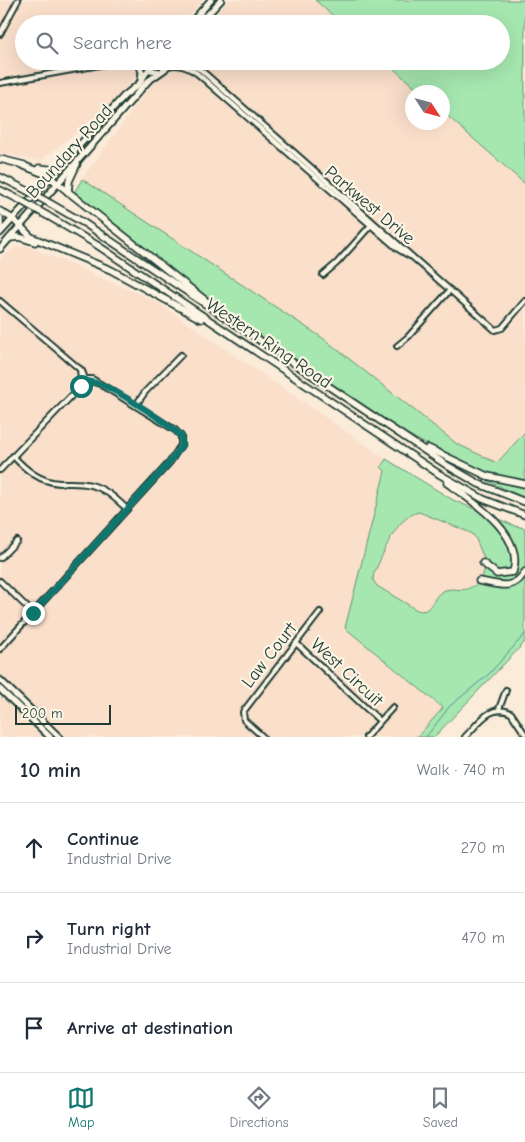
<!DOCTYPE html>
<meta charset="utf-8">
<style>
:root{--surface:#fff;--page:#f6f6f7;--text:#1f2937;--muted:#747a83;--line:#e0e1e3;--accent:#0f766e}
body{margin:0;font-family:"Comic Neue",sans-serif;background:var(--page);color:var(--text)}
.compass{position:absolute;left:405px;top:85px;width:45px;height:45px;border-radius:50%;background:var(--surface);box-shadow:0 5px 20px #0002;rotate:126deg}
.scale{position:absolute;left:15px;bottom:12px;width:96px;box-sizing:border-box;padding-left:5px;border:2px solid #1f3d34;border-top:0;font-size:14px;line-height:18px;white-space:nowrap;color:#1f3d34;-webkit-text-stroke:4px #fcf5e5;paint-order:stroke}
.stop{position:absolute;width:15px;height:15px;margin:-11px;border:4px solid #0f766e;border-radius:50%;background:#fff}
.stop.end{background:#0f766e;border-color:#fff;box-shadow:0 1px 5px #0008}
.list{margin:0;padding:0;list-style:none}
h2{display:flex;justify-content:space-between;align-items:center;height:65px;margin:0;padding:0 20px;font-size:21px}
h2 small{font-size:16px;font-weight:400;color:var(--muted)}
.list li{display:grid;grid-template-columns:32px 1fr auto;gap:15px;align-items:center;box-sizing:border-box;height:90px;padding:0 20px;border-top:1px solid var(--line)}
.list b{display:block;font-size:19px;white-space:nowrap}
.list p{margin:0;font-size:16px;white-space:nowrap;color:var(--muted)}
.list em{font-size:16px;font-style:normal;color:var(--muted)}
.icon{flex:none;width:28px;height:28px;fill:none;stroke:currentColor;stroke-width:2;stroke-linecap:round;stroke-linejoin:round}
.map{position:relative;flex:none;width:525px;height:737px;overflow:hidden}
.search{position:absolute;background:var(--surface);box-shadow:0 5px 20px #0002;left:15px;right:15px;top:15px;height:55px;display:flex;align-items:center;gap:12px;box-sizing:border-box;padding:0 18px;border-radius:28px;color:var(--muted);font-size:19px}
.sheet{height:335px;background:var(--surface)}
nav{display:flex;justify-content:space-around;align-items:center;box-sizing:border-box;height:70px;border-top:1px solid var(--line);background:var(--surface);font-size:14px;color:var(--muted)}
nav a{display:grid;justify-items:center;gap:2px}
nav .on{color:var(--accent)}
.map>svg:first-child{display:block}
.built{fill:#fadfcb}
.green{fill:#a6e7b0;stroke:#629272;fill-rule:evenodd}
.lines{fill:none;stroke-linecap:round;stroke-linejoin:round}
.stream{stroke:#568f98;stroke-width:1}
.minor-casing{stroke:#1f3d34;stroke-width:8}
.major-casing{stroke:#1f3d34;stroke-width:9}
.highway-casing{stroke:#1f3d34;stroke-width:9}
.minor{stroke:#fcf5e5;stroke-width:4}
.major{stroke:#fcf5e5;stroke-width:5}
.highway{stroke:#fcf5e5;stroke-width:5.5}
.highway-bridge-casing{stroke:#1f3d34;stroke-width:9;stroke-linecap:butt}
.highway-bridge{stroke:#fcf5e5;stroke-width:5.5}
.route{stroke:#0f766e;stroke-width:6}
.labels{text-anchor:middle;stroke-width:4.5;stroke-linejoin:round;paint-order:stroke}
.street-label{font-size:18px;fill:#1f3d34;stroke:#fcf5e5}
</style>
<div class="map">
<svg width="525" height="737" viewBox="0 0 525 737">
<rect width="100%" height="100%" fill="#fbebd9"/>
<filter id="ink" filterUnits="userSpaceOnUse"><feTurbulence type="fractalNoise" baseFrequency=".02" numOctaves="2"/><feDisplacementMap in="SourceGraphic" scale="10" xChannelSelector="R" yChannelSelector="G"/><feConvolveMatrix kernelMatrix="1 2 1 2 8 2 1 2 1" color-interpolation-filters="sRGB"/></filter>
<g filter="url(#ink)">
<g class="built">
<polygon points="0,0 203,0 182,24 24,24 24,61 149,61 105,110 40,161 0,153"/>
<polygon points="229,0 316,0 343,24 207,24"/>
<polygon points="173,61 386,61 421,92 412,92 412,122 442,122 443,111 525,184 525,432 497,463 457,444 324,339 82,179 142,97"/>
<polygon points="27,246 155,301 386,459 381,467 385,471 345,628 443,709 417,737 66,737 0,673 0,260 15,247"/>
<polygon points="419,512 471,533 475,537 486,563 481,583 464,589 452,589 424,611 417,610 377,586 373,580 374,573 399,525 407,517"/>
<polygon points="0,697 3,699 43,737 0,737"/>
</g>
<g class="green">
<polygon points="315,0 525,0 525,184 443,112 442,92 420,92 385,61 501,61 501,24 342,24"/>
<polygon points="82,179 324,339 457,444 497,463 525,432 525,498 481,478 479,470 440,452 404,432 240,322 74,193"/>
<path d="M386,459L453,500L515,526L525,528V642L434,737H417L443,708L345,628L385,471L381,467ZM419,512L471,533L475,537L486,563L481,583C476,584 472,587 467,589C459,591 451,587 443,591C432,596 432,615 417,610L377,586L373,580L374,573C385,552 394,518 419,512Z"/>
</g>
<g class="lines">
<polyline class="stream" points="426,737 450,706 489,674 525,634"/>
<g class="minor-casing">
<g id="minor">
<polyline points="0,34 18,0"/>
<polyline points="182,61 201,70 495,330 502,328 525,301"/>
<path d="M165,68C176,61 188,67 198,74L398,249L410,256"/>
<polyline points="0,83 116,62 142,61"/>
<polyline points="323,275 337,263 371,225"/>
<polyline points="0,301 82,371 85,379 81,386 0,470"/>
<polyline points="397,346 408,337 450,290"/>
<polyline points="82,379 97,383"/>
<polyline points="77,388 81,380 80,369"/>
<polyline points="136,405 145,392 181,355"/>
<path d="M13,456C26,470 40,482 60,483C71,483 81,482 91,485C106,489 116,499 127,509"/>
<polyline points="0,558 17,541"/>
<polyline points="0,581 33,613"/>
<polyline points="296,643 380,721"/>
<polyline points="0,649 170,462 181,445 181,436 175,430 92,379 81,379"/>
<polyline points="499,709 506,690"/>
<polyline points="263,737 244,720 243,712 320,612"/>
<polyline points="366,737 393,707"/>
<path d="M465,737C479,723 490,703 511,713L525,734"/>
</g>
</g>
<g class="major-casing">
<g id="major">
<polyline points="190,24 211,0"/>
<polyline points="199,24 221,0"/>
<polyline points="149,61 151,70 159,72"/>
<polyline points="139,65 142,72 141,79"/>
<polyline points="0,233 124,96 139,84 150,67"/>
<polyline points="0,249 148,81 165,69 166,61"/>
<polyline points="0,680 59,737"/>
<polyline points="0,689 50,737"/>
</g>
</g>
<g class="highway-casing">
<g id="highway">
<polyline points="0,159 24,165"/>
<polyline points="22,165 47,175 215,308"/>
<polyline points="39,168 56,170"/>
<polyline points="0,177 26,190"/>
<polyline points="0,190 18,199"/>
<polyline points="68,192 69,181 77,164"/>
<polyline points="51,204 84,223 448,466 479,484 525,502"/>
<polyline points="0,211 13,219 31,237 111,270 201,319"/>
<polyline points="48,216 97,245 439,474 483,499 525,515"/>
<polyline points="0,218 0,228"/>
<polyline points="10,238 19,237 35,242"/>
<polyline points="428,448 487,476 525,484"/>
<path d="M447,483C471,500 525,534 513,572L497,574L483,563"/>
<path d="M479,581C499,584 512,592 525,572"/>
</g>
</g>
<use href="#minor" class="minor"/>
<use href="#major" class="major"/>
<use href="#highway" class="highway"/>
<g class="highway-bridge-casing">
<g id="highway-bridge">
<polyline points="26,190 51,204"/>
<polyline points="18,199 48,216"/>
</g>
</g>
<use href="#highway-bridge" class="highway-bridge"/>
</g>
</g>
<g class="lines" filter="url(#ink)">
<path class="route" d="M33,613L170,462L182,445L181,436C164,420 121,393 100,384C95,382 89,382 84,380L81,386"/>
</g>
<g class="labels">
<g class="street-label">
<text transform="translate(69 151) rotate(-48)" y="6">Boundary Road</text>
<text transform="translate(370 205) rotate(40)" y="6">Parkwest Drive</text>
<text transform="translate(269 343) rotate(34)" y="6">Western Ring Road</text>
<text transform="translate(269 655) rotate(-52)" y="6">Law Court</text>
<text transform="translate(347 672) rotate(43)" y="6">West Circuit</text>
</g>
</g>
</svg>
<svg class="compass" viewBox="-18 -18 36 36"><path d="M0-13l5 13h-10z" fill="#e53935"/><path d="M0 13l5-13h-10z" fill="#747a83"/></svg>
<div class="scale">200 m</div>
<div class="stop" style="left:81px;top:386px"></div>
<div class="stop end" style="left:33px;top:613px"></div>
<div class="search"><svg class="icon" aria-label="search" viewBox="0 0 24 24"><circle cx="10" cy="10" r="6"/><path d="M15 15l6 6"/></svg>Search here</div>
</div>
<section class="sheet">
<h2>10 min<small>Walk · 740 m</small></h2>
<ul class="list">
<li><svg class="icon" aria-label="ahead" viewBox="0 0 24 24"><path d="M12 20V5M6 11l6-6 6 6"/></svg><div><b>Continue</b><p>Industrial Drive</p></div><em>270 m</em></li>
<li><svg class="icon" aria-label="right" viewBox="0 0 24 24"><path d="M7 20v-9h11M14 6l5 5-5 5"/></svg><div><b>Turn right</b><p>Industrial Drive</p></div><em>470 m</em></li>
<li><svg class="icon" aria-label="arrive" viewBox="0 0 24 24"><path d="M6 21V4h12l-3 4 3 4H6"/></svg><div><b>Arrive at destination</b></div></li>
</ul>
</section>
<nav>
<a class="on"><svg class="icon" aria-label="map" viewBox="0 0 24 24"><path d="M3 6l6-2 6 2 6-2v14l-6 2-6-2-6 2zM9 4v14M15 6v14"/></svg>Map</a>
<a><svg class="icon" aria-label="directions" viewBox="0 0 24 24"><path d="M12 3l9 9-9 9-9-9zM9 14v-3h6M13 9l2 2-2 2"/></svg>Directions</a>
<a><svg class="icon" aria-label="saved" viewBox="0 0 24 24"><path d="M7 4h10v16l-5-4-5 4z"/></svg>Saved</a>
</nav>
